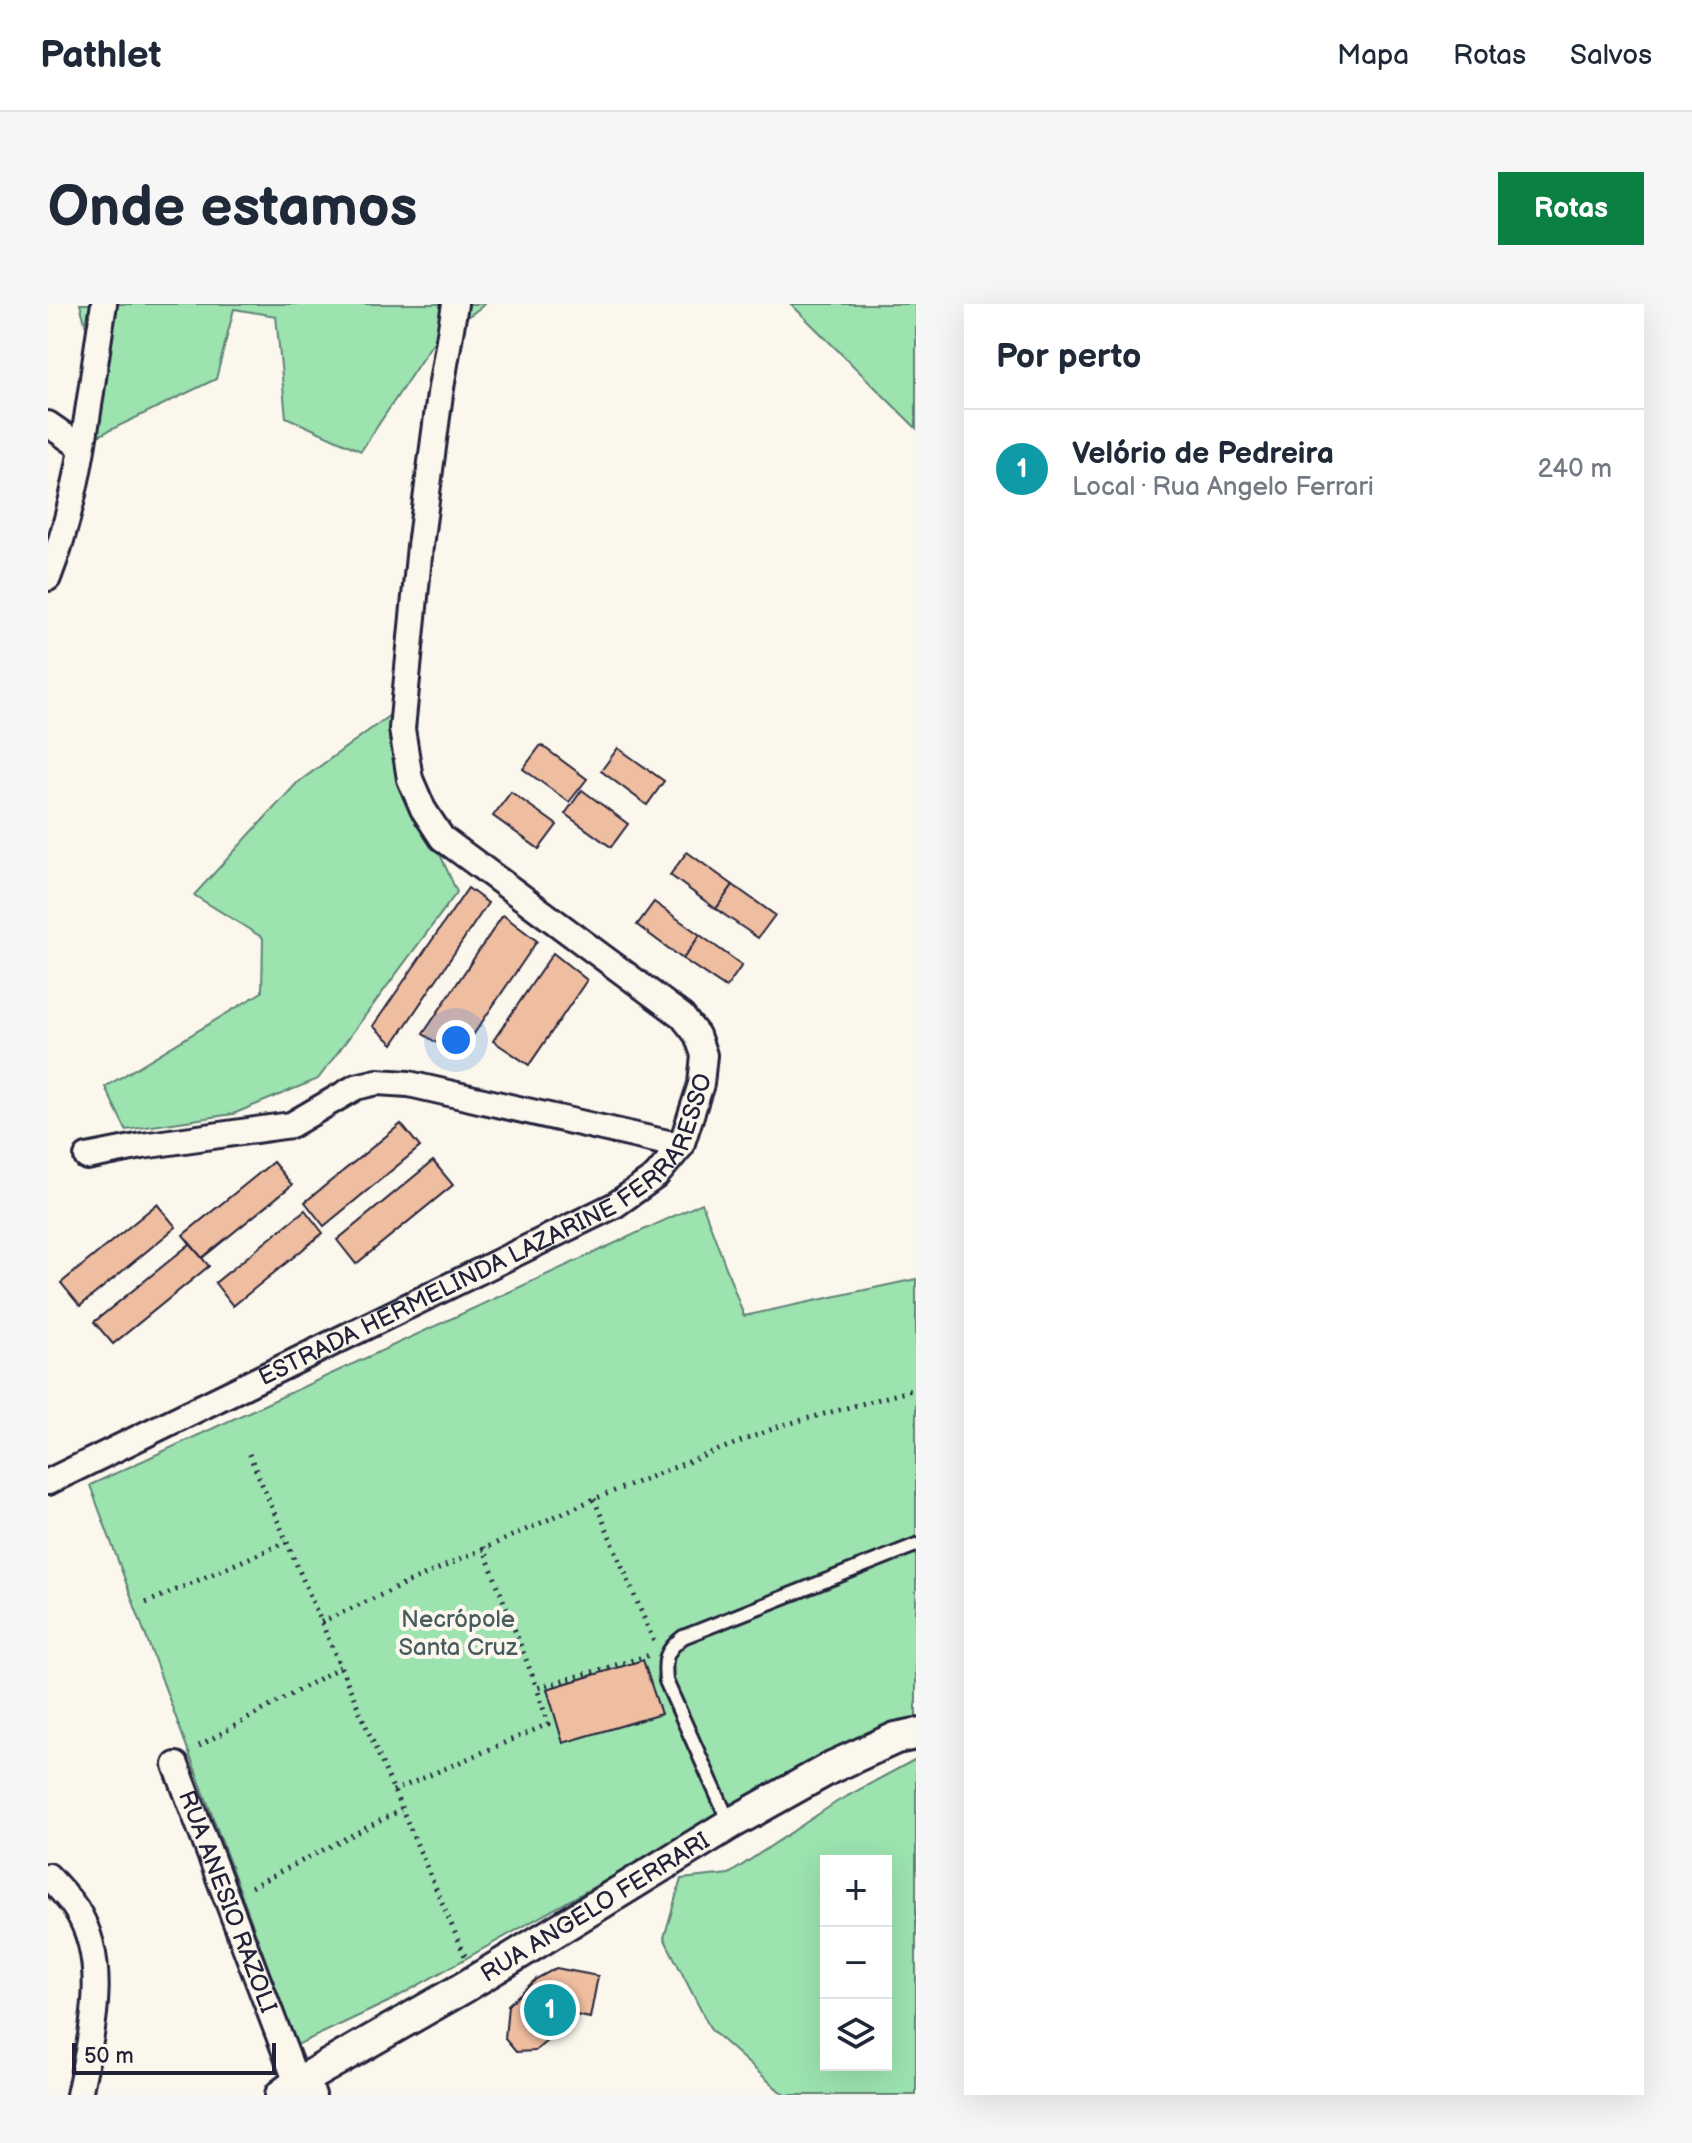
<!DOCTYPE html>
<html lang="pt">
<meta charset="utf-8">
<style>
:root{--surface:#fff;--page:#f6f6f7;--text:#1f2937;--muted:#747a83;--line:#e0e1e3;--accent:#0b8043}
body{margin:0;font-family:"Balsamiq Sans",sans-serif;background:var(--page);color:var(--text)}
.controls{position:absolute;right:24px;bottom:24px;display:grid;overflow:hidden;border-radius:0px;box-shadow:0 8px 32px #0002}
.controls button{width:72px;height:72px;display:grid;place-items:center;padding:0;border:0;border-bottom:2px solid var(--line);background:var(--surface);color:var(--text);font:40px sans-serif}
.scale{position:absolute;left:24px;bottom:20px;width:204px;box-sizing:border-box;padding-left:8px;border:4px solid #22223b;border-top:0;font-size:22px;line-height:28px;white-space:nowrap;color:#22223b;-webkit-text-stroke:6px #fbf7ec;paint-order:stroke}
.you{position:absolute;left:408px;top:736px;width:28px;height:28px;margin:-20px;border:6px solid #fff;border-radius:50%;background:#1a73e8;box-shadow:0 0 0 12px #1a73e833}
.badge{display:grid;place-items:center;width:52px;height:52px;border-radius:50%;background:var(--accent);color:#fff;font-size:26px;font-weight:700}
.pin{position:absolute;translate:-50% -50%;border:4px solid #fff;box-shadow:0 2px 8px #0006}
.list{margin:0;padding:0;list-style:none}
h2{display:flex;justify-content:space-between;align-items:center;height:104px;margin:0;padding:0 32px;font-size:34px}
h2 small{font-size:26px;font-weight:400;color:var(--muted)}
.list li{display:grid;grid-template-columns:52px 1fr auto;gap:24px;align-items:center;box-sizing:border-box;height:120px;padding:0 32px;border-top:2px solid var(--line)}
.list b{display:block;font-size:30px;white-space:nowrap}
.list p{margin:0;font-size:26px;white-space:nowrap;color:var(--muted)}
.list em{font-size:26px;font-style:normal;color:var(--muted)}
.icon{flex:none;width:44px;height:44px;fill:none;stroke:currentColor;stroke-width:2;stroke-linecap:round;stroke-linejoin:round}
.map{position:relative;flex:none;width:868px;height:1791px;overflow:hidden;border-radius:0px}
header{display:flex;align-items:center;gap:48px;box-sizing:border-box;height:112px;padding:0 40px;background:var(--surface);border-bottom:2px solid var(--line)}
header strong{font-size:38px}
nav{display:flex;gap:44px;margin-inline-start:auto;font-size:28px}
.intro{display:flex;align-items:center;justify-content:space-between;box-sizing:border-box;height:192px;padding:0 48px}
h1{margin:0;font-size:56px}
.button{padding:20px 36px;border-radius:0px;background:var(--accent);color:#fff;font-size:28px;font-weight:700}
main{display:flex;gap:48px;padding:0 48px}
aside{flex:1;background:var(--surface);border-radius:0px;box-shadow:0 8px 32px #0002}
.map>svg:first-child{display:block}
.green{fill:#9ce3b0;stroke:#5f8276;stroke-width:2;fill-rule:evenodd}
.building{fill:#efbda0;stroke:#22223b;stroke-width:2}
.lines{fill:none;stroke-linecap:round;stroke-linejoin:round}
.service-casing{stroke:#22223b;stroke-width:18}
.minor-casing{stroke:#22223b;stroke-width:30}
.tertiary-casing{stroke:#22223b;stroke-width:36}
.path{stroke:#22223b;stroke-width:5;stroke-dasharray:2 6;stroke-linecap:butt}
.service{stroke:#fbf7ec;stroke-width:12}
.minor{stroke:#fbf7ec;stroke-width:24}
.tertiary{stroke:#fbf7ec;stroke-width:30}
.labels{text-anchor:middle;stroke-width:8;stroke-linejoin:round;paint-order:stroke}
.street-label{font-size:24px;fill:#22223b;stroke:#fbf7ec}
.park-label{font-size:24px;fill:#475c5e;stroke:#fbf7ec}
</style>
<header>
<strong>Pathlet</strong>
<nav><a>Mapa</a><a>Rotas</a><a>Salvos</a></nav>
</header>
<div class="intro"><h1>Onde estamos</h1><a class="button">Rotas</a></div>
<main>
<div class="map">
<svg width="868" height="1791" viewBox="0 0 868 1791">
<rect width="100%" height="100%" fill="#fbf7ec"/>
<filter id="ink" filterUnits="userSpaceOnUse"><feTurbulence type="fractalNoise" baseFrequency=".0125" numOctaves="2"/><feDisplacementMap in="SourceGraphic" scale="16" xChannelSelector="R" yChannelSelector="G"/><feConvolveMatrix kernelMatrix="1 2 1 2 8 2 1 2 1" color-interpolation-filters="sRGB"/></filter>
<g filter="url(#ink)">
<g class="green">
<polygon points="32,0 437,0 384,40 313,147 238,113 228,12 186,5 168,75 50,132 40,30"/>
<polygon points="743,0 868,0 868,124"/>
<polygon points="342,411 341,437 409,588 270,775 185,810 78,826 57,783 214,688 215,634 146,591 249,479"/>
<polygon points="654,899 696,1012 868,975 868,1419 748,1466 599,1553 340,1698 249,1741 42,1181"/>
<path d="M868,1455V1791H736L663,1726L616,1634L633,1575L681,1570L790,1497ZM778,1557H838V1761H778Z"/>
</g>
<g class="building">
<polygon points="493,441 539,475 521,498 475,465"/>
<polygon points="570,444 616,477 599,501 553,467"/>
<polygon points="534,486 580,520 563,543 517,510"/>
<polygon points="463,488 509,521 491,545 445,512"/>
<polygon points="639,548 685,581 668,605 622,571"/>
<polygon points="685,581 727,611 710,634 668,605"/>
<polygon points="420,584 440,599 345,740 325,722"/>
<polygon points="606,598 652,631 635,655 589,621"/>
<polygon points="455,611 489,637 415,746 399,733 392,741 375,730"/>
<polygon points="652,631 694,661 678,684 635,655"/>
<polygon points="505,649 539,676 481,761 445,737"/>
<polygon points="353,820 372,843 276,922 257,898"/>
<polygon points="385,857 405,881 308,960 289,936"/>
<polygon points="225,858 244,881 154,954 135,931"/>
<polygon points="109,900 128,923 32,1002 13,979"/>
<polygon points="257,906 275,929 185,1002 167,979"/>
<polygon points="142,940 161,962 65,1040 46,1018"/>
<polygon points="595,1356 613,1410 515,1439 499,1385"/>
<polygon points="508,1664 550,1672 542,1714 523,1710 518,1721 487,1747 468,1748 457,1735 460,1701 488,1675"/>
</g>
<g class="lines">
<g class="service-casing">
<path id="service" d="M682,1520L618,1377C616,1355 617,1347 635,1333L868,1241"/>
</g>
<g class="minor-casing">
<g id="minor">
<polyline points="0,120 33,143"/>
<path d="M0,274C34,187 41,92 56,0"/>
<polyline points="39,853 94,842 243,821 308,783 329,778 361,780 633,842"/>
<path id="s1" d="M0,1178L567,901L608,872L633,842L653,780L656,751L649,731L634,712L394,534L375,505L362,475L354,425L372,242L392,90L407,0"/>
<path id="s2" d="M128,1461L249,1779L265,1791"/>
<path d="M0,1572C9,1582 20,1593 28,1605C63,1660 43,1732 31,1791"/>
</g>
</g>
<g class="tertiary-casing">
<g id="tertiary">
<path id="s3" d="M233,1791L249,1779L415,1684L682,1520L784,1463L848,1434L868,1430"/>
</g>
</g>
<g class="path">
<polyline points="201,1150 417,1652"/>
<polyline points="546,1195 606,1338"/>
<polyline points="435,1243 489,1384"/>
<polyline points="98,1299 238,1238"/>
<polyline points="273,1318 546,1195 732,1122 868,1085"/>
<polyline points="151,1442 292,1363"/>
<polyline points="345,1487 500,1420 489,1384 602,1351"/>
<polyline points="203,1583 353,1506"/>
</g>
<use href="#service" class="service"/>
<use href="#minor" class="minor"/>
<use href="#tertiary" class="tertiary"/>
</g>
</g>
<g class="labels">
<g class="street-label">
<text dy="8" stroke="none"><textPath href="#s1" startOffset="516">ESTRADA HERMELINDA LAZARINE FERRARESSO</textPath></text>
<text dy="8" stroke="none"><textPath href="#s2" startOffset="146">RUA ANESIO RAZOLI</textPath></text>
<text dy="8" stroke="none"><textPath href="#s3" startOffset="366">RUA ANGELO FERRARI</textPath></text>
</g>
<g class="park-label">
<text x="410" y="1323">Necrópole<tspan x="410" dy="28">Santa Cruz</tspan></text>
</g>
</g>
</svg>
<div class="controls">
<button>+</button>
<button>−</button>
<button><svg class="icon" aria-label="layers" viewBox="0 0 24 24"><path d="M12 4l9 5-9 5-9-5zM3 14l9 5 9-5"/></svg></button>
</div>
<div class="scale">50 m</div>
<div class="you"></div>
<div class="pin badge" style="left:502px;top:1706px;background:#0f9aa8">1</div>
</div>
<aside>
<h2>Por perto<small></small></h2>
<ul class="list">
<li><span class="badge" style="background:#0f9aa8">1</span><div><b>Velório de Pedreira</b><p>Local · Rua Angelo Ferrari</p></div><em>240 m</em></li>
</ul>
</aside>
</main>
